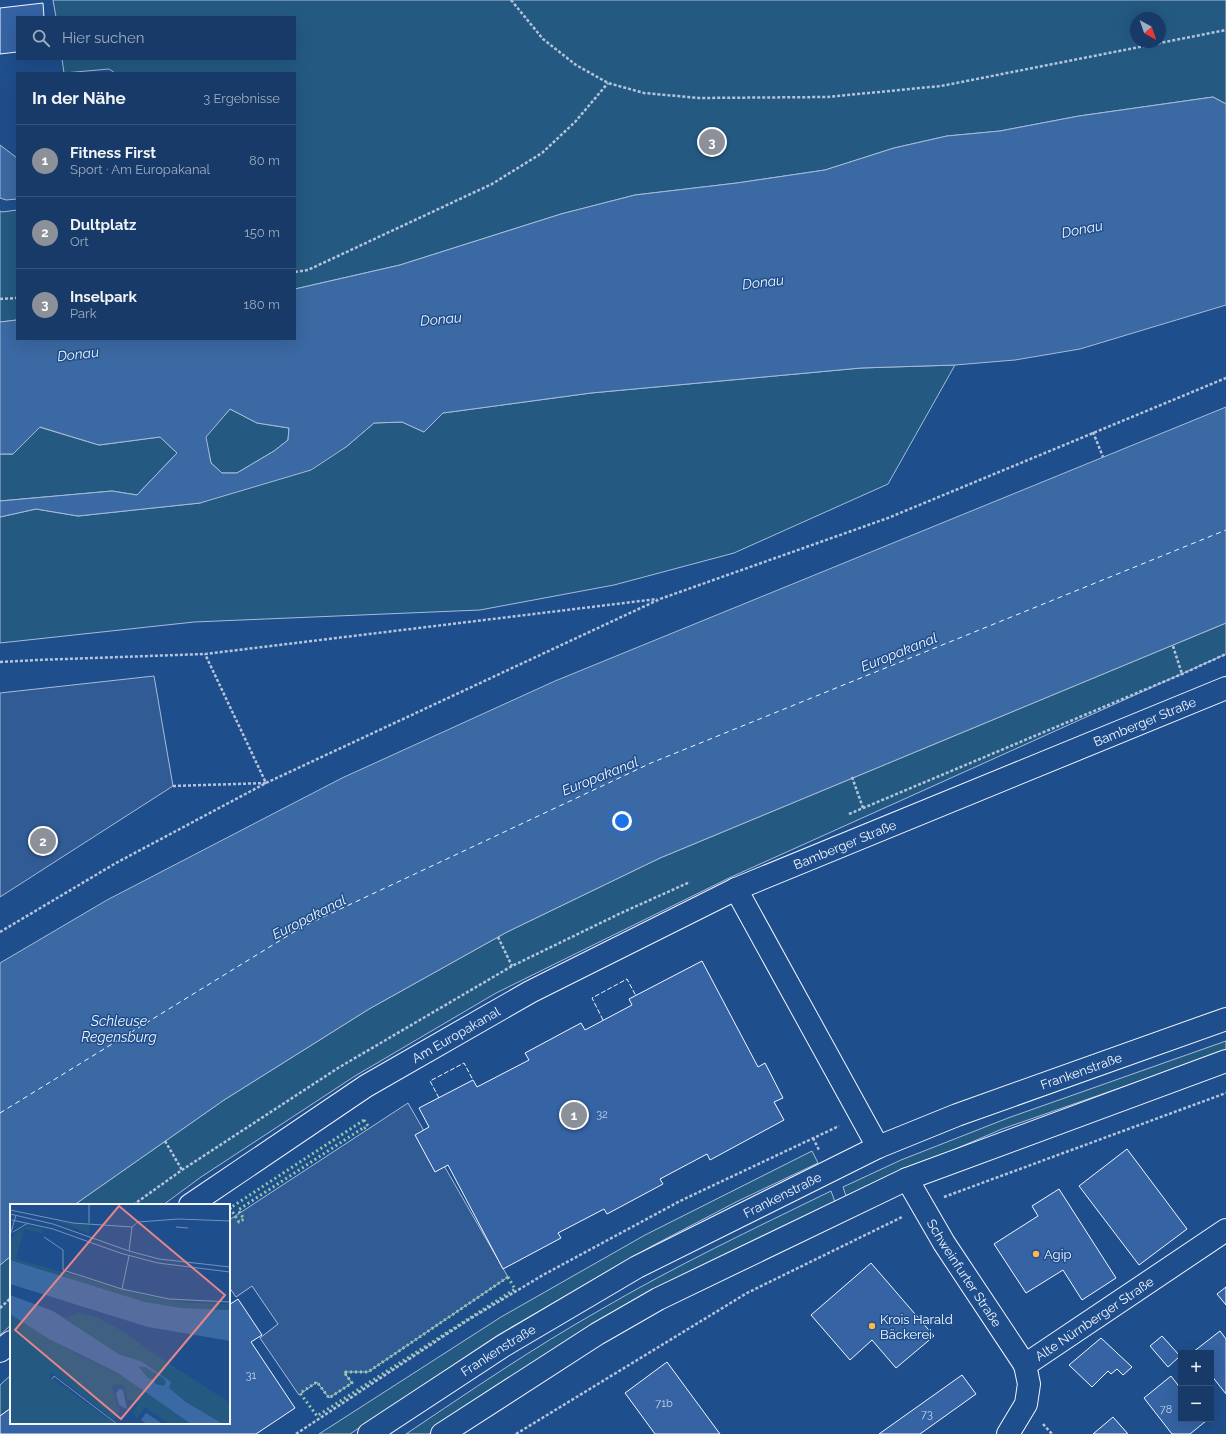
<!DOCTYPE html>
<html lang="de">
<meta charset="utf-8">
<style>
:root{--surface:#173a69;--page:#20416f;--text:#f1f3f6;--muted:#9eadc0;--line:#36547d;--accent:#8c9099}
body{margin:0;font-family:Raleway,sans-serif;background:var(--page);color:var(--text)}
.controls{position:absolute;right:12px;bottom:12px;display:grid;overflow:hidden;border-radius:0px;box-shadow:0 4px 16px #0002}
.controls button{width:36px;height:36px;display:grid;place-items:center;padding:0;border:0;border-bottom:1px solid var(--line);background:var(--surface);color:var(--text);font:20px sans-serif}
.compass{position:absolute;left:1130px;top:12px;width:36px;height:36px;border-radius:50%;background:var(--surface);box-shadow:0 4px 16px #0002;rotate:140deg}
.you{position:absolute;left:622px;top:821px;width:14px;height:14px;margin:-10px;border:3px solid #fff;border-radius:50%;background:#1a73e8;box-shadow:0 0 0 6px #1a73e833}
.badge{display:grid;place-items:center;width:26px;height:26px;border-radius:50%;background:var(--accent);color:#fff;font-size:13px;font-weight:700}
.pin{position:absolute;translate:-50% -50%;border:2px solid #fff;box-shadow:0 1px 4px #0006}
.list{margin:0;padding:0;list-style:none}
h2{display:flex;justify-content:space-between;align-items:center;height:52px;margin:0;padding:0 16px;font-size:17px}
h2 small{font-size:13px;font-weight:400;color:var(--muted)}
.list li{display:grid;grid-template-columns:26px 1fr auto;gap:12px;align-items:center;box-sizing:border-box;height:72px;padding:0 16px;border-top:1px solid var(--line)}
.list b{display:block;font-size:15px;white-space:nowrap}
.list p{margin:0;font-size:13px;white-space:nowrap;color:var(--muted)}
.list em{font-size:13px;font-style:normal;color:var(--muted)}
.icon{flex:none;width:22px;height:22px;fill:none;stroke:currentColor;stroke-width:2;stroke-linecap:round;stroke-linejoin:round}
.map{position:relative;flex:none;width:1226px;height:1434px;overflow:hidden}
.search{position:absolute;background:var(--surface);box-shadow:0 4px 16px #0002;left:16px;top:16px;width:280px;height:44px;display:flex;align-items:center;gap:10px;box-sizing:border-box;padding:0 14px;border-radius:0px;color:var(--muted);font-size:15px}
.panel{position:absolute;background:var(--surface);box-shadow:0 4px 16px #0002;left:16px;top:72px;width:280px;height:268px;border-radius:0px}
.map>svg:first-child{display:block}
.green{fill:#245a82;stroke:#a8bbd7;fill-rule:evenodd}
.parking{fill:#305b95;stroke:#a8bbd7}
.water{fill:#3b69a3;stroke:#a8bbd7;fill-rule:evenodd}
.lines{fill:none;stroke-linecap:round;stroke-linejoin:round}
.ferry{stroke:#f2f6ff;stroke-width:1;stroke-dasharray:5 4;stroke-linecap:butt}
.building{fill:#3563a3;stroke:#f2f6ff}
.street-casing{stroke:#f2f6ff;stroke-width:24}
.secondary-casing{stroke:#f2f6ff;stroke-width:24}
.path{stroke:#b3c4dc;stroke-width:2.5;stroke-dasharray:3 2;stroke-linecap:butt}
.street{stroke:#1f4e8c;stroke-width:22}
.secondary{stroke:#1f4e8c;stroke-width:22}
.hedge{stroke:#97c8a6;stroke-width:3;stroke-dasharray:2 3;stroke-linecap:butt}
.fence{stroke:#f2f6ff;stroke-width:1;stroke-dasharray:5 2;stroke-linecap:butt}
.poi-dot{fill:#ffb74d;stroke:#1f4e8c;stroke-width:1.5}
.labels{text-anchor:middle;stroke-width:3;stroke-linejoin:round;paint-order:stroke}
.number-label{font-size:11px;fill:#c3d1e8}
.street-label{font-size:13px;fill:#f2f6ff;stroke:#1f4e8c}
.poi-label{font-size:13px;fill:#f2f6ff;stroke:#1f4e8c;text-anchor:start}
.water-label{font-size:14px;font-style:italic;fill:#f2f6ff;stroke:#1f4e8c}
.inset-river{fill:none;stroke:#3b69a3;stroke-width:2}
.inset-road{fill:none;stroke:#7391ba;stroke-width:1}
.view{fill:#e38589;fill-opacity:0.15;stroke:#e38589;stroke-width:2}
.inset-edge{fill:none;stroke:#f2f6ff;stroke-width:2}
</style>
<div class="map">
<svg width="1226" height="1434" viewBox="0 0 1226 1434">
<rect width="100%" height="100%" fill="#1f4e8c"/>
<g class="green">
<path d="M53,0H1226V104L1213,97L1079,116L1000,131L947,136L894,148L825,170L737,183L635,195L561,214L400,265L295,289V73H115L109,69L64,73L62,59H295V17H56ZM1136,18H1160V42H1136Z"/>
<polygon points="17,210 17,320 0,322 0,211 2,212"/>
<polygon points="955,365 888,484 734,553 614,585 480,610 194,622 0,643 0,517 36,509 78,516 200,503 346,447 374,423 402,422 424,432 443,413 591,393 861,368"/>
<polygon points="230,409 257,423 289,428 288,440 274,451 237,473 222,473 211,463 205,437"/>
<polygon points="39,427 99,445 160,437 177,453 137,495 112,491 0,501 0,454 13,454"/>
<polygon points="1226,623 1226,654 729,878 496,993 355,1076 201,1177 163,1205 74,1205 224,1100 369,1009 507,932 660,858"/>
<polygon points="1226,1041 1226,1051 1002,1129 846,1196 843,1187 901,1160 1008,1118"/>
<polygon points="812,1151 818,1163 738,1201 652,1246 498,1335 350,1434 319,1434 501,1317 645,1235"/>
<path d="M831,1191L835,1202L457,1415L429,1434H406C470,1391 533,1348 600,1310C675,1266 753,1229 831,1191Z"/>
<polygon points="11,1256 11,1325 0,1335 0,1265"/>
<polygon points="11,1375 11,1408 0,1416 0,1385"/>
</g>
<g class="parking">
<polygon points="154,676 173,786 0,897 0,693"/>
<polygon points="408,1103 508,1277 368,1372 344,1372 352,1383 329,1398 317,1382 299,1395 260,1338 278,1324 252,1286 236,1297 229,1287 229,1220"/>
</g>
<g class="water">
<path d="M1213,97L1226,104V305L1080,349L1015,360L955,365L861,368L591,393L443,413L424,432L402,422L374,423L346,447L311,470L200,503L78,516L36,509L0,517V501L112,491L137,495L177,453L160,437L99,445L40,427L13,454H0V322L17,320V339H295V289L400,265L561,214L635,195L737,183L825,170L894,148L947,136L1000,131L1079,116ZM230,409L257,423L289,428L288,440L274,451L237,473H222L211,463L206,437Z"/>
<polygon points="0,145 17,158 17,199 6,200 0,198"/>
<polygon points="1226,407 1226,623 660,858 507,932 369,1009 224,1100 74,1205 11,1205 11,1256 0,1265 0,963 107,900 342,778 555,681"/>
</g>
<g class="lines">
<polyline class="ferry" points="0,1113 302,927 651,763 1226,530"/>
</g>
<g class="building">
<polygon points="43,3 44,17 17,17 17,52 0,54 0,8"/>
<polygon points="702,961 758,1067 765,1063 783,1098 774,1102 784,1120 710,1160 707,1154 660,1179 663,1184 607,1214 604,1209 558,1233 561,1238 503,1269 448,1165 435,1172 415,1135 429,1127 419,1108 473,1080 477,1087 529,1060 525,1053 581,1023 585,1030 632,1005 629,999"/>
<polygon points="1127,1149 1187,1229 1139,1265 1079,1186"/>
<polygon points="1059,1189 1116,1278 1082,1300 1063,1270 1026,1293 994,1244 1038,1216 1032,1206"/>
<polygon points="871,1263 934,1336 896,1368 872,1340 850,1360 811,1315"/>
<polygon points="1226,1287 1226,1305 1217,1294"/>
<polygon points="238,1299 262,1335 251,1342 295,1408 256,1434 0,1434 0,1416 11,1408 11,1423 229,1423 229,1305"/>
<polygon points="1220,1331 1226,1339 1226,1394 1211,1375 1211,1353 1193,1352"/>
<polygon points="1162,1336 1180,1356 1168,1367 1150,1346"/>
<polygon points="1101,1338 1132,1367 1123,1375 1117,1369 1111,1374 1108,1371 1092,1387 1069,1365"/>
<polygon points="667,1362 720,1434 655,1434 625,1393"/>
<polygon points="962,1375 976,1394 920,1434 879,1434"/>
<polygon points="1171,1376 1181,1389 1181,1419 1205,1419 1206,1421 1190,1434 1172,1434 1144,1398"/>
<polygon points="1113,1417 1128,1434 1093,1434"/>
</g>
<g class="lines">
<g class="street-casing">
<g id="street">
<path id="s1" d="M878,1147L736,889L1226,688"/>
<path id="s2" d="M907,1179L944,1243L1025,1365"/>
<path id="s3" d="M190,1205L366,1086L530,992L736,889"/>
<polyline points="0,1351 11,1342"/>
<path id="s4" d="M1008,1434L1026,1404L1029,1384L1025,1365L1226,1230"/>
</g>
</g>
<g class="secondary-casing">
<g id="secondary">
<path id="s5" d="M369,1434L503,1346L637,1267L878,1147L957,1115L1226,1019"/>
<polyline points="442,1434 597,1334 658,1299 907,1179 1226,1061"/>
</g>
</g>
<g class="path">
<polyline points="511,0 543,39 576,65 608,83 644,93 699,98 827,97 941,86 1226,30"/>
<polyline points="295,272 308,270 492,184 542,153 575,122 608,83"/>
<polyline points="0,299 17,298"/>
<polyline points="1093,432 1103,457"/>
<polyline points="1173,646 1182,674"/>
<polyline points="0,662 37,660 205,654 657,599"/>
<polyline points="852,777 863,808"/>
<polyline points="173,786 266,783 205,654"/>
<polyline points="849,814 1182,674 1226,654"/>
<polyline points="0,932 116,863 266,783 660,599 888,518 1226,378"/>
<polyline points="498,937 512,966"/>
<polyline points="813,1138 819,1150"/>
<polyline points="165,1141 182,1170"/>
<polyline points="944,1197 1226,1093"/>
<polyline points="133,1205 182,1170 338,1068 512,966 621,913 690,882"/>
<polyline points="0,1308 11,1298"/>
<polyline points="1043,1424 1052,1434"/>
<polyline points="296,1434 468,1320 543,1275 680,1201 839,1126"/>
<polyline points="516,1434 747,1293 902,1217"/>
</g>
<use href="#street" class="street"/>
<use href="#secondary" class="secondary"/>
<g class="hedge">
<polygon points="364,1120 368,1126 363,1129 363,1128 238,1210 244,1219 239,1222 230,1208"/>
<polygon points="508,1277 515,1289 317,1416 300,1393 317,1382 329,1398 352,1383 344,1372 368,1372"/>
</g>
<g class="fence">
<polyline points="603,1020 592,998 627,979 636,996"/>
<polyline points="439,1098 430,1081 464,1063 473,1080"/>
</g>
</g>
<g class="poi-dot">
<circle cx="1036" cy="1254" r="4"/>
<circle cx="872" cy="1326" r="4"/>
</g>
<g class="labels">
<g class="number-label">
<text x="602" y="1118">32</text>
<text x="251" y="1379">31</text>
<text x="664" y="1407">71b</text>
<text x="1166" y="1413">78</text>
<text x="927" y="1418">73</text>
</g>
<g class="street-label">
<text dy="5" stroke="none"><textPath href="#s1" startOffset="736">Bamberger Straße</textPath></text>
<text dy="5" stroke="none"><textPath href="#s1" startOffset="412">Bamberger Straße</textPath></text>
<text dy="5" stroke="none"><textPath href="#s3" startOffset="316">Am Europakanal</textPath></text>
<text dy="5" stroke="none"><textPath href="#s5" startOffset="802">Frankenstraße</textPath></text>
<text dy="5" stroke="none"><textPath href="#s5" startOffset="478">Frankenstraße</textPath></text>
<text dy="5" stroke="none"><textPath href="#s2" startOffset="110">Schweinfurter Straße</textPath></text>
<text dy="5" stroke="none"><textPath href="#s4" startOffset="158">Alte Nürnberger Straße</textPath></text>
<text dy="5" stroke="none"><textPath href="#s5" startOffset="154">Frankenstraße</textPath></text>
</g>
<g class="poi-label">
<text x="1044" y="1259">Agip</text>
<text x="880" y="1324">Krois Harald<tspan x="880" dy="15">Bäckerei</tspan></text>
</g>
<g class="water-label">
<text transform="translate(1082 229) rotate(-11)" y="5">Donau</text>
<text transform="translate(763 282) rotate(-7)" y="5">Donau</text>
<text transform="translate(441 319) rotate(-5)" y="5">Donau</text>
<text transform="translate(78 354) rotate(-6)" y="5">Donau</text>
<text transform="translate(899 652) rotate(-22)" y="5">Europakanal</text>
<text transform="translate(600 776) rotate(-22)" y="5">Europakanal</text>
<text transform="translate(309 917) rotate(-27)" y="5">Europakanal</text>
<text x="119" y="1026">Schleuse<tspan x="119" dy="16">Regensburg</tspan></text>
</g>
</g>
<g transform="translate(10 1204)">
<rect width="220" height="220" fill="#1f4e8c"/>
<path d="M44,17L80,20L79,30L61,22ZM17,22L34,25L32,29L14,25L6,55L141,93L179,99L220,100V106L172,104L135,98L0,56V37L7,28ZM125,55L165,64L220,71L164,65ZM70,109L88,114L114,128L140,147L220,199V220H213L191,208L160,186L153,173L131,157L110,152L55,114ZM0,110L71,152L108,169L181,220H159L135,203L127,214L122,207L128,202L127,197L117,196L115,183L111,180L102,182L107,201L111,204L104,216L42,168L39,172L105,220H0ZM129,163H135L153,174L156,178L154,183L139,175Z" fill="#245a82"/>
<path d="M0,56L135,98L172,104L220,106V137L138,123L0,80ZM0,91L43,107L110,151L131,157L161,178L159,184L176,198L213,220H181L108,169L39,135L0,110ZM129,163H135L153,174L156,178L154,182L146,180L143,175H139ZM109,185L113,186L117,205L109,201L106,190ZM136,209L153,220H136L131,216Z" fill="#3b69a3" fill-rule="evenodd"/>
<path class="inset-river" d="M0,66L153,113L220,122"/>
<path class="inset-road" d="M79,1V19M0,6L63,19L122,23L128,18L169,15L220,17M0,10L43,20L119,47L149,55L220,63M2,16L43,25L110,49L148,59L220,68M166,23L178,24M3,28L18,19M0,32L6,11M34,33L53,46V66L112,85L119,52M119,47L122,23M112,85L159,95L220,98M42,175L44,172L107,220"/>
<path class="view" d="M109,2L215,91L111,215L5,126Z"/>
<rect width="220" height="220" class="inset-edge"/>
</g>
</svg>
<div class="controls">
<button>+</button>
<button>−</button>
</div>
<svg class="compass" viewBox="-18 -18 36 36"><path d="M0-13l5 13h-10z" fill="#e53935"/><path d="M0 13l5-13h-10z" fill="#9eadc0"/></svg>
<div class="you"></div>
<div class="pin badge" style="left:574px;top:1115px">1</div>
<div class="pin badge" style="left:43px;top:841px">2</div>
<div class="pin badge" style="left:712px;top:142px">3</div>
<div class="search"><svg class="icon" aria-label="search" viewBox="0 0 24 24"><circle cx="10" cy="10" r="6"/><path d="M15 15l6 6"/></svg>Hier suchen</div>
<section class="panel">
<h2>In der Nähe<small>3 Ergebnisse</small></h2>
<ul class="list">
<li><span class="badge">1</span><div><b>Fitness First</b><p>Sport · Am Europakanal</p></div><em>80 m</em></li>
<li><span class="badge">2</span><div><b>Dultplatz</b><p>Ort</p></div><em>150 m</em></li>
<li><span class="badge">3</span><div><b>Inselpark</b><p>Park</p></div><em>180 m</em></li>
</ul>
</section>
</div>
